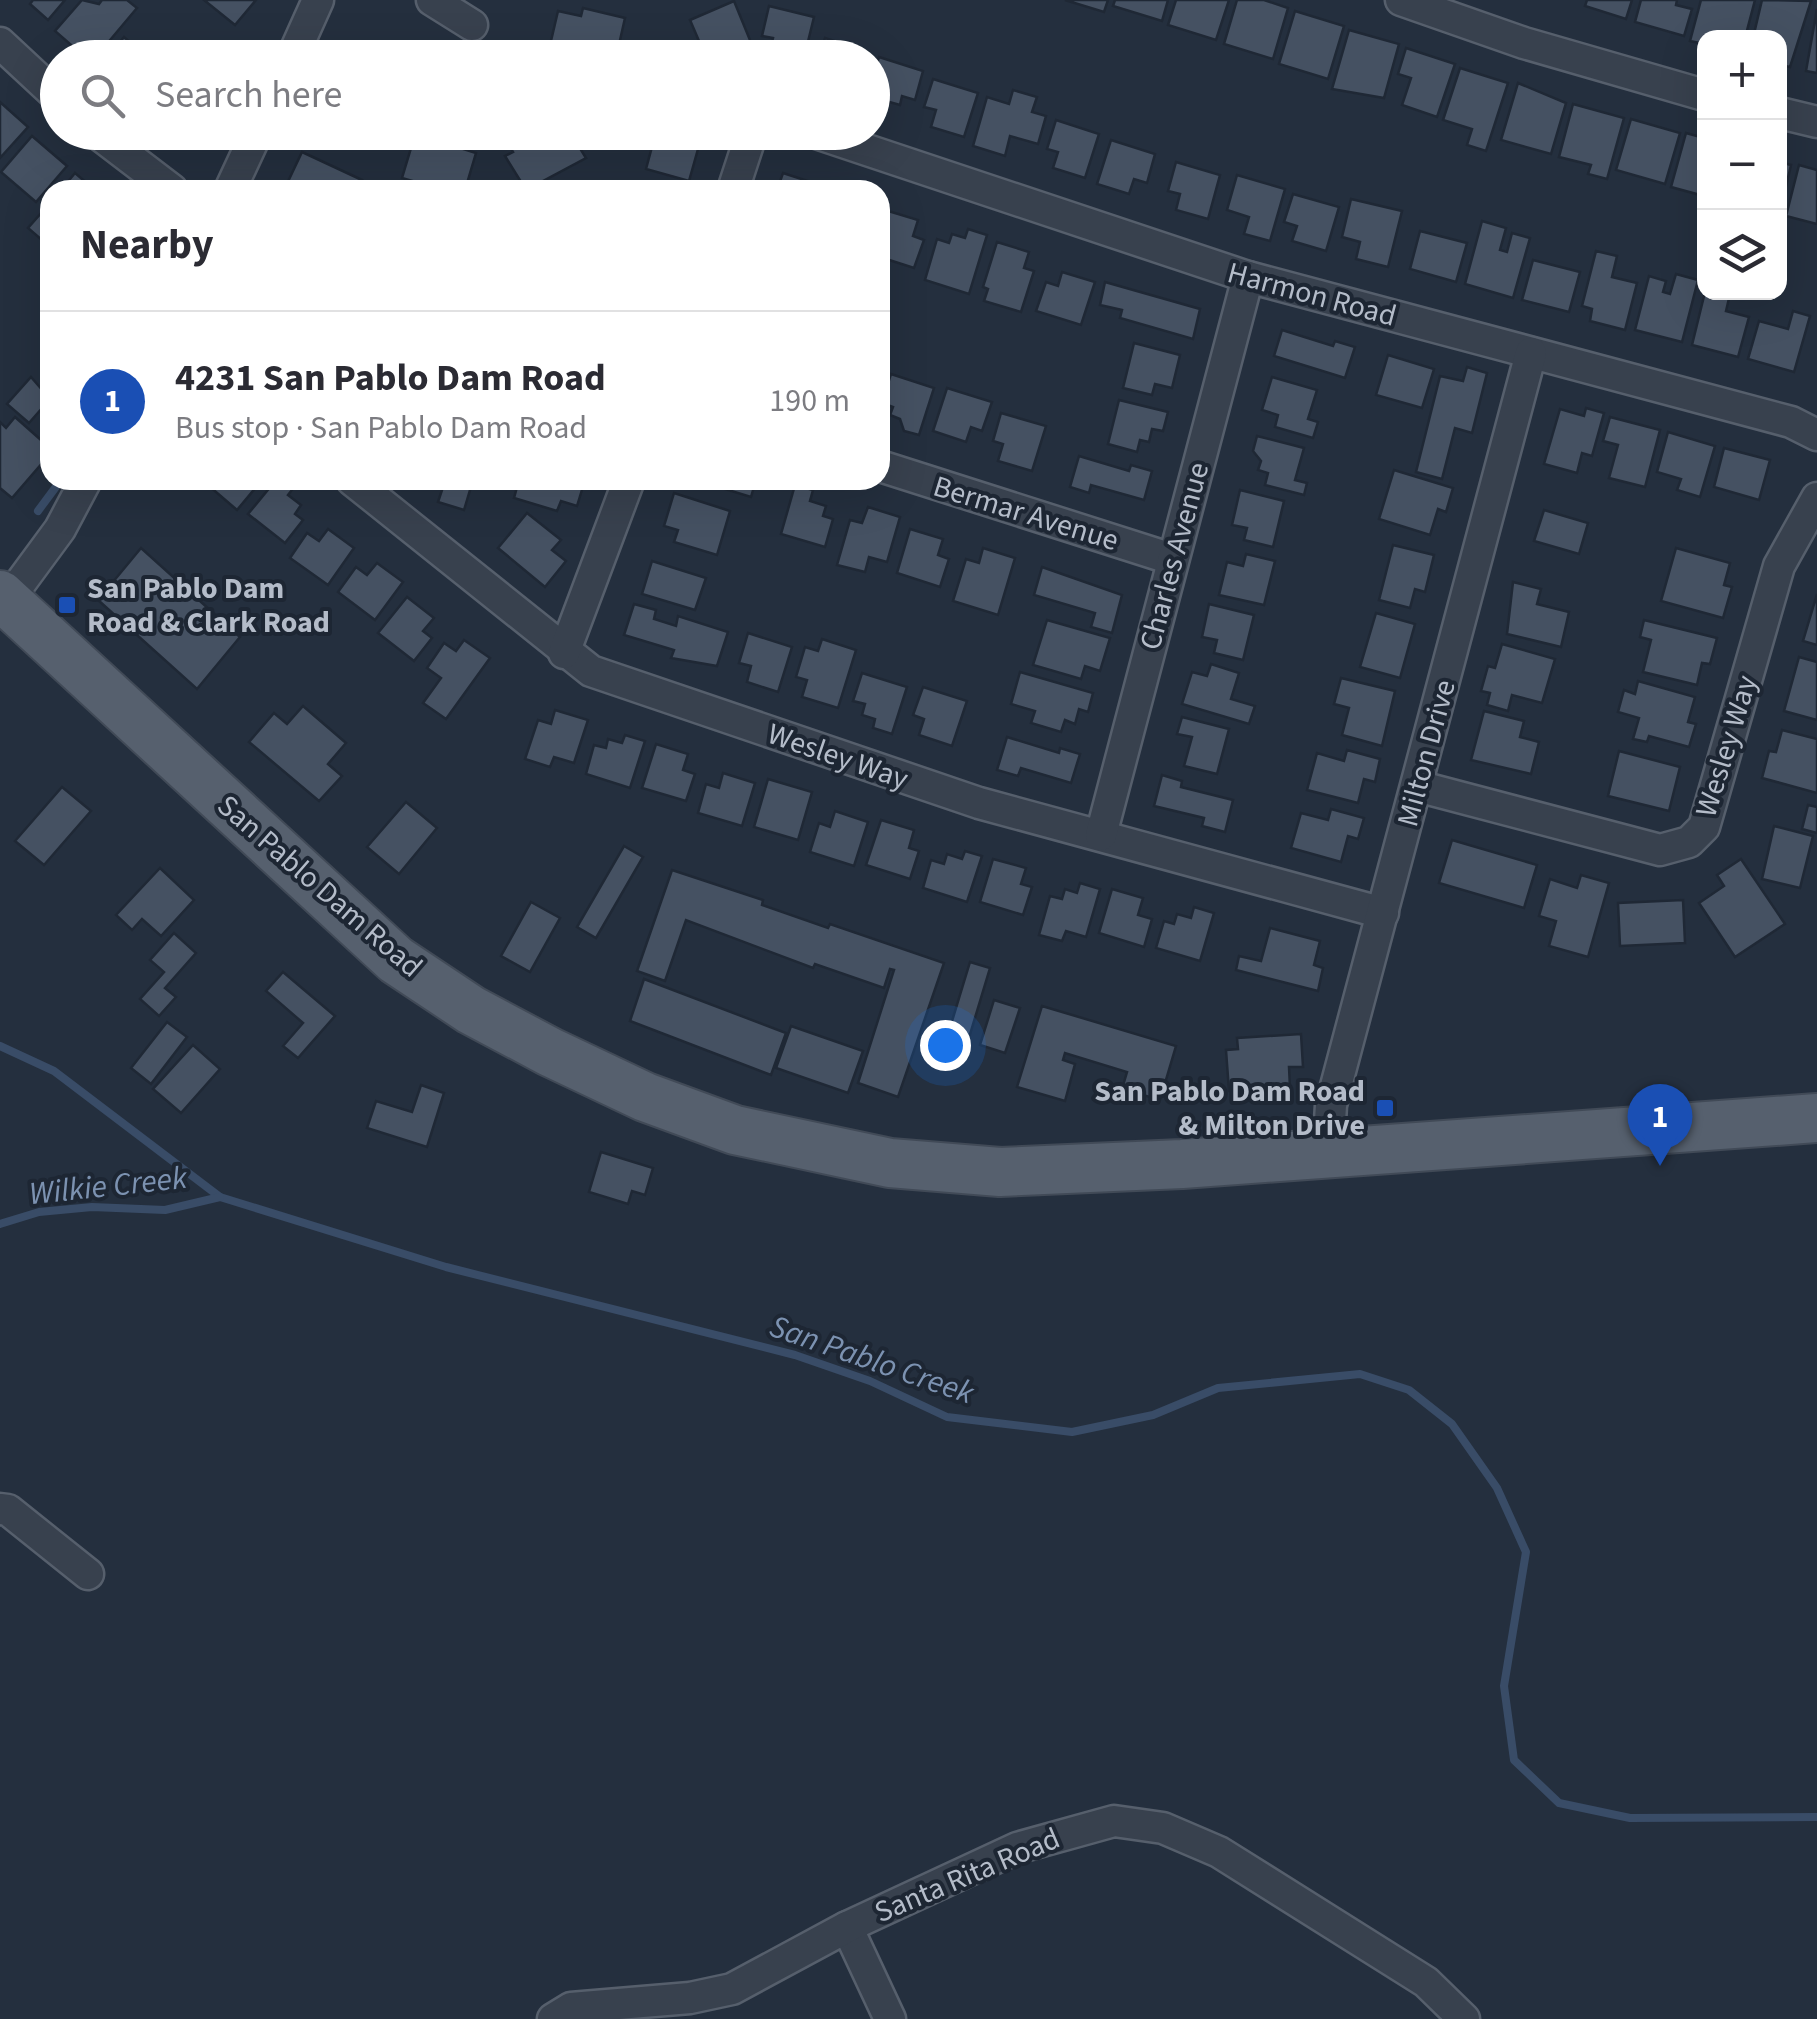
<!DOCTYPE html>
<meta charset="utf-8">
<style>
:root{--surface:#fff;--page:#f2f2f3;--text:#2b2b33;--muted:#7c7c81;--line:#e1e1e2;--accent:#7c3aed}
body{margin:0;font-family:"Source Sans 3",sans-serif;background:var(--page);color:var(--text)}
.controls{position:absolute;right:30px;top:30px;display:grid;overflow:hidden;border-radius:20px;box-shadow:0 10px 40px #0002}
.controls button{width:90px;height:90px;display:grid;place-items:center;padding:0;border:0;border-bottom:2px solid var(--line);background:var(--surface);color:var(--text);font:50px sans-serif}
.you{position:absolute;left:945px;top:1045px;width:35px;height:35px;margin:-25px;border:8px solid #fff;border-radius:50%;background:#1a73e8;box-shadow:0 0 0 15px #1a73e833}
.badge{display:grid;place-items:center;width:65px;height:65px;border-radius:50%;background:var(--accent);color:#fff;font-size:32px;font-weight:700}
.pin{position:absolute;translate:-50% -82px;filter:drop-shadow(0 2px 5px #0008)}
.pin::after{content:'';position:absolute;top:52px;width:35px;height:30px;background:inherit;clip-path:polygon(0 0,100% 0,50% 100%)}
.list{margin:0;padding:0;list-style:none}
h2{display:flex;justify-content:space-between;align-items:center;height:130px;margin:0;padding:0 40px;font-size:42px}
h2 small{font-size:32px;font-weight:400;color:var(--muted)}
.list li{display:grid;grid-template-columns:65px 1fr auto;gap:30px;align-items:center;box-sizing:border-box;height:180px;padding:0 40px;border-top:2px solid var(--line)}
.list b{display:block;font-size:38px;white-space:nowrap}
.list p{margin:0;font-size:32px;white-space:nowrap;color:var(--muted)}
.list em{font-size:32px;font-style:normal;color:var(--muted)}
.icon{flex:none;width:55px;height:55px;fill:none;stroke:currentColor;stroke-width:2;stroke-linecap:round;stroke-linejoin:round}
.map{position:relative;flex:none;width:1817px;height:2019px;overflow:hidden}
.search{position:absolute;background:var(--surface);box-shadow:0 10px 40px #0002;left:40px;top:40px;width:850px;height:110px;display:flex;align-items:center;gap:25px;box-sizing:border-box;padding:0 35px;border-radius:55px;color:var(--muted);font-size:38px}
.panel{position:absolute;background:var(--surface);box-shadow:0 10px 40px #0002;left:40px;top:180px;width:850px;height:310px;border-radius:30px}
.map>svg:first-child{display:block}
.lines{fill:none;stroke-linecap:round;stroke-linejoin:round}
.stream{stroke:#394c67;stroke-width:8}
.building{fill:#455162;stroke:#1f2835;stroke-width:2.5}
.street-casing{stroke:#565f6c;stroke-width:35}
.primary-casing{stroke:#414a57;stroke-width:52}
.street{stroke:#38414e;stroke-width:30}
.primary{stroke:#56606e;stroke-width:48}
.transit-dot{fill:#1a4fb4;stroke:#1d2633;stroke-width:4}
.labels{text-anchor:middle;stroke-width:8;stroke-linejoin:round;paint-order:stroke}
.street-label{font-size:30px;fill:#b4bcc9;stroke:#1d2633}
.poi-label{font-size:30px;font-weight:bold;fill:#b4bcc9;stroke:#1d2633;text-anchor:start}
.water-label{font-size:32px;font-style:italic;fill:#7c92b1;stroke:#1d2633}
</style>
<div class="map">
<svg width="1817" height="2019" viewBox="0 0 1817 2019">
<rect width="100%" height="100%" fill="#242f3e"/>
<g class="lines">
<g class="stream">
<polyline points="38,511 61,480"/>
<polyline points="0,1046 54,1071 220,1197 446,1267 795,1355 870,1381 947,1417 1072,1432 1153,1415 1218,1388 1360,1374 1409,1390 1452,1424 1497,1488 1526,1552 1504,1686 1514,1760 1559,1803 1630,1818 1817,1817"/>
<polyline points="0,1224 39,1212 92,1207 165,1210 220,1197"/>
</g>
</g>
<g class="building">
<polygon points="33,0 65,0 48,20 30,4"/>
<polygon points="82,0 99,4 102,0 127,0 137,8 95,58 86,58 55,31"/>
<polygon points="204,0 256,0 235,25"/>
<polygon points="1065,0 1108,0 1104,12"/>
<polygon points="1115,0 1168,0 1162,21 1113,6"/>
<polygon points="1176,0 1229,0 1216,40 1168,25"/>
<polygon points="1237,0 1264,0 1288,8 1273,59 1224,44"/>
<polygon points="1587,0 1632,0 1626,19 1585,6"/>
<polygon points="1641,0 1677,0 1676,5 1692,9 1684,36 1635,22"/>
<polygon points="1701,0 1755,0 1745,38 1704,38 1704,44 1690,41"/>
<polygon points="1762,0 1811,1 1790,67 1780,65 1780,38 1753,38"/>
<polygon points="734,1 752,45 722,57 715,42 702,48 690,20"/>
<polygon points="769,6 814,17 804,58 769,54 773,38 762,36"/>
<polygon points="583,8 625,18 616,58 547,58 558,11 581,16"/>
<polygon points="1817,9 1817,73 1806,71"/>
<polygon points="1295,11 1344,26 1328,79 1279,64"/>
<polygon points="1349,30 1399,44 1384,98 1332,89"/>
<polygon points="124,37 148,58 107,58"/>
<polygon points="825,38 868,52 867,58 819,58"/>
<polygon points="1406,48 1455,64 1437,117 1402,105 1411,78 1398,74"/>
<polygon points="879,57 923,71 915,100 902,96 900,105 886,101 883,110 872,107 872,78"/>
<polygon points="1460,68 1508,83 1486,151 1467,145 1472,129 1443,120"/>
<polygon points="933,79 978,93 964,137 931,127 936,110 924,107"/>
<polygon points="1518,83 1566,103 1551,154 1501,140"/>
<polygon points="1013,90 1037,97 1032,112 1046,116 1038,144 1010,136 1005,156 973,146 987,97 1009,104"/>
<polygon points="0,102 28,127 0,158"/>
<polygon points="1573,104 1624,118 1607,179 1588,174 1591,165 1559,157"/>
<polygon points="1631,119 1680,133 1665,184 1616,170"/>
<polygon points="1056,120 1099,134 1085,178 1053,168 1058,152 1047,149"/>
<polygon points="403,132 447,132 444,143 476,153 465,190 443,190 402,178 414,138"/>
<polygon points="501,132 570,132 586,158 526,190 505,156 513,152"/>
<polygon points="656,132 687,132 684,144 698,149 689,181 646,169"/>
<polygon points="1686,133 1704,138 1704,196 1671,187"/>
<polygon points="32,136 67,166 36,202 1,172"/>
<polygon points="1111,140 1155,154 1147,183 1134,179 1129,194 1097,184"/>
<polygon points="302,152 362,180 358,190 284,190"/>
<polygon points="1176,162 1220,175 1208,219 1176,210 1180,194 1168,191"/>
<polygon points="1780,162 1791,165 1780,212"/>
<polygon points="1799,165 1817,170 1817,224 1786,216"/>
<polygon points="75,173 95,190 61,190"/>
<polygon points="783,173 832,189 834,182 856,189 777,190"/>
<polygon points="1237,175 1285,189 1270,241 1244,234 1249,217 1227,210"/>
<polygon points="1293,194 1339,207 1326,251 1292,241 1297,226 1284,222"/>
<polygon points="1351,199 1402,211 1388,267 1356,259 1360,242 1342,237"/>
<polygon points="50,203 50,233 43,241 28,228"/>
<polygon points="885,210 918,220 913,236 924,240 914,268 880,257"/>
<polygon points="1482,221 1506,228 1500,250 1507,252 1512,233 1530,238 1513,298 1465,284"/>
<polygon points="968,229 987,235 969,294 925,280 937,239 949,243 952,234 965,238"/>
<polygon points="1420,231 1467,243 1456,282 1410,269"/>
<polygon points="997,242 1029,252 1024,268 1034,271 1021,312 984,301 988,289 983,287"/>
<polygon points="1596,251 1617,256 1612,277 1637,283 1625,330 1590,321 1592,309 1582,306"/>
<polygon points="1533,260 1580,272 1569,312 1522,300"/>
<polygon points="1062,272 1095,282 1081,325 1036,311 1046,282 1058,286"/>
<polygon points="1676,274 1698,280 1682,342 1635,330 1649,276 1666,281 1663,292 1670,294"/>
<polygon points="1105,282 1200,309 1193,339 1120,318 1122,310 1100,305"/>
<polygon points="1705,292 1730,294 1726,311 1749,317 1738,357 1692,345"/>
<polygon points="1793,311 1810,316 1794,372 1748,359 1759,321 1788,329"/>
<polygon points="1282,330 1333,346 1335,341 1355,347 1345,378 1274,356"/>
<polygon points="1134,343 1180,355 1172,388 1155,384 1152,395 1123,388"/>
<polygon points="1388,355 1434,369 1422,408 1376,395"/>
<polygon points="1467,367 1487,373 1472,433 1455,428 1442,479 1416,472 1440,376 1463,381"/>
<polygon points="891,374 934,388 919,435 904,431 900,419 890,415 893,407 882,403"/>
<polygon points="31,377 50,399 29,423 7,404"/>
<polygon points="1272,377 1317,390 1308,419 1318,422 1313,438 1275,427 1278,415 1262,410"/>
<polygon points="947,388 992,402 982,431 971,427 966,442 933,431"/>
<polygon points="1119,400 1168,412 1163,431 1152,429 1149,442 1140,440 1137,452 1108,444"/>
<polygon points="1586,408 1604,413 1592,456 1582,453 1577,473 1544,464 1560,409 1584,416"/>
<polygon points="1001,413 1046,426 1032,471 998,461 1003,444 993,441"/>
<polygon points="15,417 50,448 50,454 12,498 0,488 0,422 6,428"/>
<polygon points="1610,417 1660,430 1645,487 1609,478 1618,445 1603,441"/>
<polygon points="1668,432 1715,446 1700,497 1677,490 1681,479 1657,472"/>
<polygon points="1257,436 1304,448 1295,480 1307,483 1304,495 1265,485 1268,473 1258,470 1261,461 1253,451"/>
<polygon points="1724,448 1770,460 1759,500 1714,487"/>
<polygon points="1079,456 1129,471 1131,465 1152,471 1144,500 1091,485 1089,493 1070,487"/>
<polygon points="1394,470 1453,488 1446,512 1438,509 1430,535 1379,519"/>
<polygon points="202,480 262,480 237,510"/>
<polygon points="276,480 295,486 288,495 301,505 295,514 303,520 285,543 248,514"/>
<polygon points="430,480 473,480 464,510 438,502 444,484"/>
<polygon points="519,480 585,480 577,506 561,501 557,511 514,498"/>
<polygon points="678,480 756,480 751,497 699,481 697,486"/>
<polygon points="795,485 813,490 810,501 826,506 823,516 833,519 825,547 781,534"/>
<polygon points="1240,490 1284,501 1273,547 1244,540 1247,528 1232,525"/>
<polygon points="674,493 730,511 717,555 674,542 678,530 664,526"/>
<polygon points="868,507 900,517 887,562 869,557 865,572 837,565 850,520 862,523"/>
<polygon points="1544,510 1588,523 1579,554 1534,541"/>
<polygon points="527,513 561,540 552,550 566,561 545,587 498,548"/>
<polygon points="328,529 354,548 328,585 290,558 307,533 319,541"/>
<polygon points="910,529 943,539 938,555 949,559 940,587 897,573"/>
<polygon points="1393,545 1434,555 1425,592 1415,589 1410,608 1379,600"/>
<polygon points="141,548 240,637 197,689 98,600"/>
<polygon points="983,548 1015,558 998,615 953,601 966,559 979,563"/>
<polygon points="1676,548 1730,563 1724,585 1732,587 1723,618 1661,601"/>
<polygon points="1246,554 1275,561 1264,605 1219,595 1227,562 1243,566"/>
<polygon points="652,561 706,578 695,610 642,594"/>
<polygon points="377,563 403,582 375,620 338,592 356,567 367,575"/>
<polygon points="1042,567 1122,595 1112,633 1091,627 1095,613 1034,595"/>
<polygon points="1513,582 1541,589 1537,604 1569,612 1561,647 1507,634"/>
<polygon points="1817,594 1817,645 1803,641"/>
<polygon points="407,597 434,618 423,631 432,638 414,661 378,633"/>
<polygon points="634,604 656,610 654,619 676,626 678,616 728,632 717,666 671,658 674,650 624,635"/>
<polygon points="1209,604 1254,615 1243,660 1214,653 1217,640 1202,637"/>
<polygon points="1376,613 1415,624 1400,678 1360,667"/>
<polygon points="1047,620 1110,638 1100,671 1085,666 1081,679 1033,665"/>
<polygon points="1644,620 1717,638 1710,664 1702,663 1697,685 1643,672 1651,640 1640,637"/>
<polygon points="748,633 792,647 778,692 747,682 751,666 739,663"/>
<polygon points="822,639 856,650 838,708 802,697 807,680 796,677 805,647 818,651"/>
<polygon points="464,640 490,658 446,719 423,703 441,678 427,668 444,643 456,651"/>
<polygon points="1502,644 1555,659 1542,703 1512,695 1508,711 1487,705 1490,693 1481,691 1488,666 1495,668"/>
<polygon points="1799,657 1817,662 1817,720 1784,711"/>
<polygon points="1211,664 1239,673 1231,699 1255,706 1249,724 1182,704 1192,672 1207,676"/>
<polygon points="1020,672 1093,693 1088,712 1079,709 1075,724 1065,720 1061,732 1031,723 1035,711 1011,704"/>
<polygon points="862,673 907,687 892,734 873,728 875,719 862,715 865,704 853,701"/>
<polygon points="1341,678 1395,691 1382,746 1342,735 1349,708 1334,704"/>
<polygon points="1638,681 1695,697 1688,722 1696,724 1689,747 1649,736 1647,742 1633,739 1639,718 1618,712 1624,690 1635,694"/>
<polygon points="923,687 967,701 952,746 919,735 924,719 913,715"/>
<polygon points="303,706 346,743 328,764 342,776 319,801 249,742 274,713 287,724"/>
<polygon points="555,710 588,720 574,763 554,757 550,767 525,759 538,720 551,724"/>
<polygon points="1484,711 1524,721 1520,737 1539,742 1531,774 1471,760"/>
<polygon points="1182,717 1229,729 1217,774 1184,766 1192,737 1177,734"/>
<polygon points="1782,730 1817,739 1817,793 1762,778 1769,751 1776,752"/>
<polygon points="625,735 645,741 630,788 586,774 594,745 606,748 608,739 622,743"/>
<polygon points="1007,737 1059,753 1060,748 1080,754 1071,783 1021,768 1018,776 997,770"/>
<polygon points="656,744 688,754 683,770 695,774 686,801 642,788"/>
<polygon points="1347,750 1380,759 1375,782 1364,779 1358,803 1307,790 1317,753 1344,761"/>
<polygon points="1619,751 1680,767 1669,811 1608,796"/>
<polygon points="723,773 755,783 742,826 698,813 706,784 719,788"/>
<polygon points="1162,775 1182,781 1181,787 1233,800 1225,832 1202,826 1204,818 1154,806"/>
<polygon points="768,779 812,792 798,840 754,827"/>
<polygon points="62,787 91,811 44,865 15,841"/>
<polygon points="406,802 437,828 399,874 367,847"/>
<polygon points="1808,805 1817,807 1817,833 1802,829"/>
<polygon points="1331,809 1364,818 1358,839 1348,836 1341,862 1291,848 1301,813 1328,820"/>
<polygon points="835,811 868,822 854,866 810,852 819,823 830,827"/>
<polygon points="881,820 914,830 909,848 919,851 910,879 866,865"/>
<polygon points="1774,826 1813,836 1800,888 1762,879"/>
<polygon points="1452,840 1537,865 1524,908 1439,883"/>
<polygon points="624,846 643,857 596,938 577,927"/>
<polygon points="965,851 982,856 967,902 923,888 931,860 944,864 947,854 962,859"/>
<polygon points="993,859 1026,868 1021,884 1032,887 1023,915 980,902"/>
<polygon points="1741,859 1785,924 1735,957 1699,903 1724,886 1717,875"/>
<polygon points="160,868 194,900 161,936 142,919 132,930 116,915"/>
<polygon points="672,870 763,900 762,905 828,928 830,924 944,963 898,1097 858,1083 894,970 890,969 884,988 815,964 813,968 686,920 665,981 637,971"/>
<polygon points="1581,875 1609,883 1588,957 1549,946 1556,921 1539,916 1550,879 1577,888"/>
<polygon points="1080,883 1100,889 1086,937 1066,931 1062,941 1039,935 1050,896 1062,899 1065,889 1077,893"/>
<polygon points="1112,889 1143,898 1138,915 1152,919 1144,947 1099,933"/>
<polygon points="1683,900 1685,943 1620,946 1618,903"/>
<polygon points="531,902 560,918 530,972 501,956"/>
<polygon points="1194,907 1214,913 1200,961 1156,948 1164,921 1174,924 1177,914 1191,918"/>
<polygon points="1270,928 1320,941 1314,965 1323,968 1318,991 1236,970 1239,956 1261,961"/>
<polygon points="174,933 196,953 165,988 176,997 159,1016 140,999 164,972 150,960"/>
<polygon points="970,962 990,968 962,1061 942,1054"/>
<polygon points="283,972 335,1016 298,1058 283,1046 303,1023 266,991"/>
<polygon points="644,979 786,1033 771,1075 630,1021"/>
<polygon points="994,1000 1020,1008 1005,1053 980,1045"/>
<polygon points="1042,1006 1176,1046 1160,1100 1122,1089 1127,1072 1065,1053 1063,1060 1075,1064 1065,1101 1017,1087"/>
<polygon points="167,1022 187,1037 151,1084 131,1068"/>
<polygon points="791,1026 863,1051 848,1093 776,1068"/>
<polygon points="1301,1034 1303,1067 1289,1067 1290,1088 1229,1091 1226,1050 1238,1049 1237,1038"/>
<polygon points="193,1045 220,1069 181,1113 153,1089"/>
<polygon points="421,1085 444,1093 427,1147 367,1128 376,1101 412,1112"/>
<polygon points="601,1152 653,1168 645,1195 632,1191 628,1204 589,1192"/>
</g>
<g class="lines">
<g class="street-casing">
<g id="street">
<polyline points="432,0 472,25"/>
<polyline points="1401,0 1524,43 1704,95"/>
<polyline points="0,43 58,97"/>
<polyline points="292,58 318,0"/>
<polyline points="1780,113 1817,122"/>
<polyline points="96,132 172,190"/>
<polyline points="813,132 1248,277 1791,422 1817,435"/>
<polyline points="230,190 257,132"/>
<polyline points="733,190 752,132"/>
<polyline points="880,466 1172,559"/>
<polyline points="352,480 591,671 979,803 1383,913"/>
<polyline points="7,601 60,529 86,480"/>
<polyline points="564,653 629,480"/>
<polyline points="1417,786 1660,850 1689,842 1704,827 1779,566 1817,498"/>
<polyline points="1101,835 1248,277"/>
<polyline points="1328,1154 1331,1105 1531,353"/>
<polyline points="0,1509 8,1510 88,1574"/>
<polyline points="847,1927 890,2019"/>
<polyline points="553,2019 571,2008 690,1998 732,1989 847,1927 1017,1848 1114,1821 1163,1828 1219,1852 1426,1982 1464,2019"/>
</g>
</g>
<g class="primary-casing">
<polyline id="primary" points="0,595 396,960 471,1010 550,1052 645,1097 735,1130 890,1163 1000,1172 1182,1164 1817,1118"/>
</g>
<use href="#street" class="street"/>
<use href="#primary" class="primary"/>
</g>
<g class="transit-dot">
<rect x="57" y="595" width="20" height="20" rx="5"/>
<rect x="1375" y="1098" width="20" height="20" rx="5"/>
</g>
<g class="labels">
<g class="street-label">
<text transform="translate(1312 294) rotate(15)" y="10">Harmon Road</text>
<text transform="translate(1026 513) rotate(17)" y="10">Bermar Avenue</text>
<text transform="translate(1174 556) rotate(-75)" y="10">Charles Avenue</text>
<text transform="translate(1726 746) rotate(-73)" y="10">Wesley Way</text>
<text transform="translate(1426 753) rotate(-75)" y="10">Milton Drive</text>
<text transform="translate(838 756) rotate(19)" y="10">Wesley Way</text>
<text transform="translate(320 886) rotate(41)" y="10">San Pablo Dam Road</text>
<text transform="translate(967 1875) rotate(-23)" y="10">Santa Rita Road</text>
</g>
<g class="poi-label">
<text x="87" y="598">San Pablo Dam<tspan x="87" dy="34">Road &amp; Clark Road</tspan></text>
<text x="1365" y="1101" text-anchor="end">San Pablo Dam Road<tspan x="1365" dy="34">&amp; Milton Drive</tspan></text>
</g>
<g class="water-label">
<text transform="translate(108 1185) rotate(-6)" y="11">Wilkie Creek</text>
<text transform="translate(872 1359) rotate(19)" y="11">San Pablo Creek</text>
</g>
</g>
</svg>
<div class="controls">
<button>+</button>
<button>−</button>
<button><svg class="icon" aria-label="layers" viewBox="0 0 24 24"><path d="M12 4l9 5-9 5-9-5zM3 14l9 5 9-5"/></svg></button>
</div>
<div class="you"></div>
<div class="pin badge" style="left:1660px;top:1166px;background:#1a4fb4">1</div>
<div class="search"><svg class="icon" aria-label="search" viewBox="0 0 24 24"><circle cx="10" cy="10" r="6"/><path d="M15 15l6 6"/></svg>Search here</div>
<section class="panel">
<h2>Nearby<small></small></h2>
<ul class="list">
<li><span class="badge" style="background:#1a4fb4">1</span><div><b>4231 San Pablo Dam Road</b><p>Bus stop · San Pablo Dam Road</p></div><em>190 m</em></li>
</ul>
</section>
</div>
